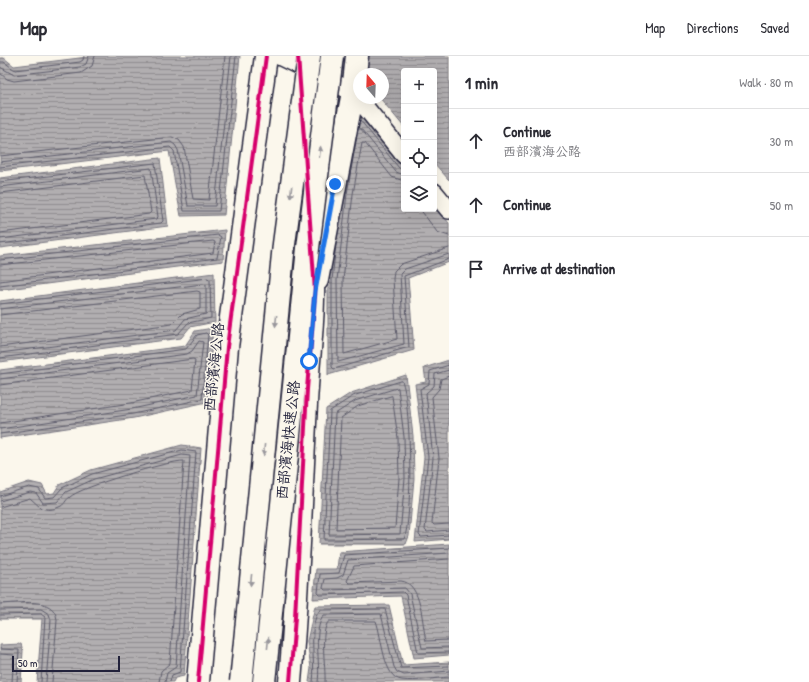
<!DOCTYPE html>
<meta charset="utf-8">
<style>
:root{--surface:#fff;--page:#f7f7f7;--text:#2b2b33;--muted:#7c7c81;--line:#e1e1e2}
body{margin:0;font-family:"Patrick Hand","LXGW WenKai TC",sans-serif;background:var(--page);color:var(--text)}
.controls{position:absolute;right:12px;top:12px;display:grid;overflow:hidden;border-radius:4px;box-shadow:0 4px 16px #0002}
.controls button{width:36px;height:36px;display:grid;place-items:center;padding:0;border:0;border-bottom:1px solid var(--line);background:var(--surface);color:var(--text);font:20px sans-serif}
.compass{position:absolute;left:353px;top:12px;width:36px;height:36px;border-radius:50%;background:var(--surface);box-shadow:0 4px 16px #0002;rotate:341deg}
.scale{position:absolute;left:12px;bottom:10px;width:108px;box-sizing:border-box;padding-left:4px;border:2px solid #22223b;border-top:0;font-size:11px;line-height:14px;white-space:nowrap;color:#22223b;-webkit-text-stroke:3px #fbf7ec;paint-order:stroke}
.stop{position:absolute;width:12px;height:12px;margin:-9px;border:3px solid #1a73e8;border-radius:50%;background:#fff}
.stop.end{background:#1a73e8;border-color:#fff;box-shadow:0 1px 4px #0008}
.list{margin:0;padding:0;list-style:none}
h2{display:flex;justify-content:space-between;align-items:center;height:52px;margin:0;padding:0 16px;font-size:17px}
h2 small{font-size:13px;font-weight:400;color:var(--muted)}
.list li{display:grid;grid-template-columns:26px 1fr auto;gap:12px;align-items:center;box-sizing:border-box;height:64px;padding:0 16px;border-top:1px solid var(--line)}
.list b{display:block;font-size:15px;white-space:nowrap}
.list p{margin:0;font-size:13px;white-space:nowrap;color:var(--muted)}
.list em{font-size:13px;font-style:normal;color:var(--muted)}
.icon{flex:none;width:22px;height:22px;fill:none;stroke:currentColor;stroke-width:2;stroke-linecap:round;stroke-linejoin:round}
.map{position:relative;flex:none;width:449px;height:626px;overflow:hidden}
header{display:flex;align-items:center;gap:24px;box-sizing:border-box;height:56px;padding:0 20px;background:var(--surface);border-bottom:1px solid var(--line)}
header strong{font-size:19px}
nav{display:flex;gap:22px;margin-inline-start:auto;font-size:14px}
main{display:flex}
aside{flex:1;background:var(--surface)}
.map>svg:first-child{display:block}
.water{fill:url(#water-rules);stroke:#787681}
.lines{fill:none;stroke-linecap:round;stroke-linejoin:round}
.shore{stroke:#5b5a6a;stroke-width:1}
.minor-casing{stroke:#22223b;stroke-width:20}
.primary-casing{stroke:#22223b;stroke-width:25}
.trunk-casing{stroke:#22223b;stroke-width:25}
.minor{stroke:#fbf7ec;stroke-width:17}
.primary{stroke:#fbf7ec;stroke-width:22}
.trunk{stroke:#fbf7ec;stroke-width:22}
.trunk-bridge-casing{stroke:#22223b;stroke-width:25;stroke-linecap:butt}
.trunk-bridge{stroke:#fbf7ec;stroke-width:22}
.cycleway-casing{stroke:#fbf7ec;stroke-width:6}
.cycleway{stroke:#d6006c;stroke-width:4}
.oneway{fill:#99979c}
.route{stroke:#1a73e8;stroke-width:5}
.labels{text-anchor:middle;stroke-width:3;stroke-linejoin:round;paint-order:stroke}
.street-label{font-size:15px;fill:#22223b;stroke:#fbf7ec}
</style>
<header>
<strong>Map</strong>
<nav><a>Map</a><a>Directions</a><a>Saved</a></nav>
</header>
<main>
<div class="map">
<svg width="449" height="626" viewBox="0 0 449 626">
<defs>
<pattern id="water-rules" width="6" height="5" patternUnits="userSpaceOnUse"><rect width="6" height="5" fill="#b1aeb0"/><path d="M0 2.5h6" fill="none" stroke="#908d90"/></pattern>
</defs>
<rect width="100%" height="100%" fill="#fbf7ec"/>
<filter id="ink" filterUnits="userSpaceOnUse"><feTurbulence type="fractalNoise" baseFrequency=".025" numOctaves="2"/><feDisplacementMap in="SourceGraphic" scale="8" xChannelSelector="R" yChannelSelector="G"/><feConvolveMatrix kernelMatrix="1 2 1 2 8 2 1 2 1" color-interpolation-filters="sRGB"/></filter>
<g filter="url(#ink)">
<g class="water">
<polygon points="96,0 240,0 224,159 181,160 169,95 0,115 0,2 4,2 14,10"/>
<polygon points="363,0 449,0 449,124 434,107 434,15 404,15 404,71 380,42 383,42 383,18 360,18"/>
<polygon points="353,49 404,112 404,153 434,153 434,149 449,167 449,206 408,222 414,294 328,319 328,224"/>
<polygon points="160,102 168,170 0,192 0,122"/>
<polygon points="225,174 223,205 0,234 0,200"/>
<polygon points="214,217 215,266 190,271 181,282 0,306 0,245"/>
<polygon points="213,272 207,346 134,362 0,382 0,314 185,290 195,275"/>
<polygon points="449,304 449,483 415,486 424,401 415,328 426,326 424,312"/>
<polygon points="406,319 413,380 414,422 409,480 406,488 319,488 326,353 351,337"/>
<polygon points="182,389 201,392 184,620 175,622 173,626 37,626 42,563 0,563 0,436 29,426 42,429 47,438 54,437 59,429 91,414"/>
<polygon points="449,488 449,599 414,602 401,540 313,543 316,513 337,513 339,496"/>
<polygon points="389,549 403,609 449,606 449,626 309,626 311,612 307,585 315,550"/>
<polygon points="21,588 23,595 21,626 0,626 0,589"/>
</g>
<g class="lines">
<g class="shore">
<polyline points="0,6 4,6 15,14 80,6 83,4 84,0"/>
<polyline points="0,11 14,19 80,11 86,8 89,0"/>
<polyline points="0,17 7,23 14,25 81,17 92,10 95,0"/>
<polyline points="360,64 399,112 404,114"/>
<polyline points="0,100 172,81 179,84 184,91 193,143 209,144 225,0"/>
<polyline points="0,106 171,86 175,89 178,94 188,150 215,150 231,0"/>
<polyline points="0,111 170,91 174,95 184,155 219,155 236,0"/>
<polyline points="404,119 396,116 361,73 358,73 347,138 337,224 338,306 404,288 400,218 405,213 449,198"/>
<polyline points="404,125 392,121 365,87 362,87 353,138 343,224 344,298 397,283 393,223 394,215 401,208 449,192"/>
<polyline points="0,126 155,107 163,165 161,167 0,188"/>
<polyline points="0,131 151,112 158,161 156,163 0,183"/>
<polyline points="0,137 145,119 151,156 149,158 0,177"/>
<polyline points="420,153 437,176 449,180"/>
<polyline points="336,188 332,224 332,311 334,313 409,291 404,220 449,203"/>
<polyline points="0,204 218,179 221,181 217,202 0,230"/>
<polyline points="0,209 213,185 215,186 213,197 0,225"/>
<polyline points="0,248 208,222 210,224 211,262 188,267 178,278 0,302"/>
<polyline points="0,253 203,228 206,229 206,258 185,263 176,274 0,297"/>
<polyline points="0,259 197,235 200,236 200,253 182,258 172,268 0,291"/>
<polyline points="449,309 430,315 429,328 420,333 428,401 419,479 421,481 449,479"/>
<polyline points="449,314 435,318 434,330 426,337 433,402 425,474 427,476 449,474"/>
<polyline points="0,318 186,293 197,279 206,277 208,279 202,343 133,358 0,378"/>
<polyline points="449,320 441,323 439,333 432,341 439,402 432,467 434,469 449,468"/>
<polyline points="0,323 187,298 192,295 199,285 203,286 197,339 132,353 0,373"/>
<path d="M402,325C411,345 413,463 404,483L324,484L330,355L353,340Z"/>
<polyline points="0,329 193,303 195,304 192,334 131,347 0,367"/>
<polygon points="398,332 404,381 405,422 400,478 329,479 335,358 355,345"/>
<polygon points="392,340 398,382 399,422 395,472 336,473 341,362 358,350"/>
<polyline points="0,440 29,431 39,433 45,442 54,441 62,432 92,418 182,394 196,396 180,616 172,619 170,626"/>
<polyline points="0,445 30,436 36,437 43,447 57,446 66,436 94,423 182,399 190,400 176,611 167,617 165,626"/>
<path d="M0,451L30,442L41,452C47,454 53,454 59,451C65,449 65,444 70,441C80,431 171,404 184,405L170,607L161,615L159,626"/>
<polyline points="449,492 344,499 339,517 320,518 318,537 320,539 403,536 406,539 418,597 449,596"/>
<polyline points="449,497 348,504 343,519 337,522 325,523 323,532 325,534 405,532 410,538 422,592 449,591"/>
<path d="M449,503L354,510L347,525L349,527L401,525C422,527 422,568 426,585L449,584"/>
<path d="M0,548C17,548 55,539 57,564L52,626"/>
<polyline points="0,554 41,553 49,558 51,564 46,626"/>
<polyline points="0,559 41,558 45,561 41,626"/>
<polyline points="0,593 19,594 17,626"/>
<polyline points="0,598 14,599 12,626"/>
<path d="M313,626C316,607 307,569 320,554L385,553L401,612L449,610"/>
<path d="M318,626C321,607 312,574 324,559L381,558L394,611L397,616L404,619L449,615"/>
<path d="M325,626C326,610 319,576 329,565H376C382,580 383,623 402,624C417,626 434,622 449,621"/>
</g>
<g class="minor-casing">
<g id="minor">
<polyline points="279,0 353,36 404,99"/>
<polyline points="434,136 449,154"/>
</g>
</g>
<g class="primary-casing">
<g id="primary">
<polyline points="303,83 308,150"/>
<polyline points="317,224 353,36"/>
<polyline points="198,626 227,291 266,0"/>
<path d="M290,626C298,533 301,441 306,348C308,301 316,254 312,206"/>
</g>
</g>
<g class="trunk-casing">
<polyline id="trunk" points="353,36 357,0"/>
</g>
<use href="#minor" class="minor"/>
<use href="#primary" class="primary"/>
<use href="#trunk" class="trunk"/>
<g class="trunk-bridge-casing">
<g id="trunk-bridge">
<polyline points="241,626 284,188 309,0"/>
<polyline points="264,626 308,192 332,0"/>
</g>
</g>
<use href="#trunk-bridge" class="trunk-bridge"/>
<g class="cycleway-casing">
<g id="cycleway">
<polyline points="198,626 227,291 266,0"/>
<polyline points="290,626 295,561 307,333 315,235 298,0"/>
</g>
</g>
<use href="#cycleway" class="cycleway"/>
</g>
<defs><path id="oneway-solid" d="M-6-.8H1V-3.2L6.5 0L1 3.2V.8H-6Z"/></defs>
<g class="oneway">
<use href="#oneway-solid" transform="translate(320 96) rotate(-83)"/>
<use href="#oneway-solid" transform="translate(291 136) rotate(97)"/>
<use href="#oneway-solid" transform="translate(276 265) rotate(96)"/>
<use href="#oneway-solid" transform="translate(264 394) rotate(96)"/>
<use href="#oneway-solid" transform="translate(251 524) rotate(96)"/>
<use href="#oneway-solid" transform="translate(268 587) rotate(-84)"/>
</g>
</g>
<g class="lines" filter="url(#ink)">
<polyline class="route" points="309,305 315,235 335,128"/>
</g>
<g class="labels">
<g class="street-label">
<text transform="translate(214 311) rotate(-84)" y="5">西部濱海公路</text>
<text transform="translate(288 384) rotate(-84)" y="5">西部濱海快速公路</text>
</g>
</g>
</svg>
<div class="controls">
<button>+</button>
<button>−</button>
<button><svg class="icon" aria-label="locate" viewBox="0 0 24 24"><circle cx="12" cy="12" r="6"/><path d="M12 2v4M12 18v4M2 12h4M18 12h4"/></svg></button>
<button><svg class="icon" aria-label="layers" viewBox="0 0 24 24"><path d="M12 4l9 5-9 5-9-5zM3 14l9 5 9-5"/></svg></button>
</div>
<svg class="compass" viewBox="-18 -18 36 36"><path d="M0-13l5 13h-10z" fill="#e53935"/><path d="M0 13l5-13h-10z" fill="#7c7c81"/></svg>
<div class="scale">50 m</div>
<div class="stop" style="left:309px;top:305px"></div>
<div class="stop end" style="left:335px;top:128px"></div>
</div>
<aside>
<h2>1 min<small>Walk · 80 m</small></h2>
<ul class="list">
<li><svg class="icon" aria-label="ahead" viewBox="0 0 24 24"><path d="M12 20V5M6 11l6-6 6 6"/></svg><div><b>Continue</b><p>西部濱海公路</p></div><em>30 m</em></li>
<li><svg class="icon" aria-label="ahead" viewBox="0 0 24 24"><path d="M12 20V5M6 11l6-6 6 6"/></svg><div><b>Continue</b></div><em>50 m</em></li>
<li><svg class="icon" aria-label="arrive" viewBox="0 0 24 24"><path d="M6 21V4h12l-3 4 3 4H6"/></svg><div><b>Arrive at destination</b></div></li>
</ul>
</aside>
</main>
